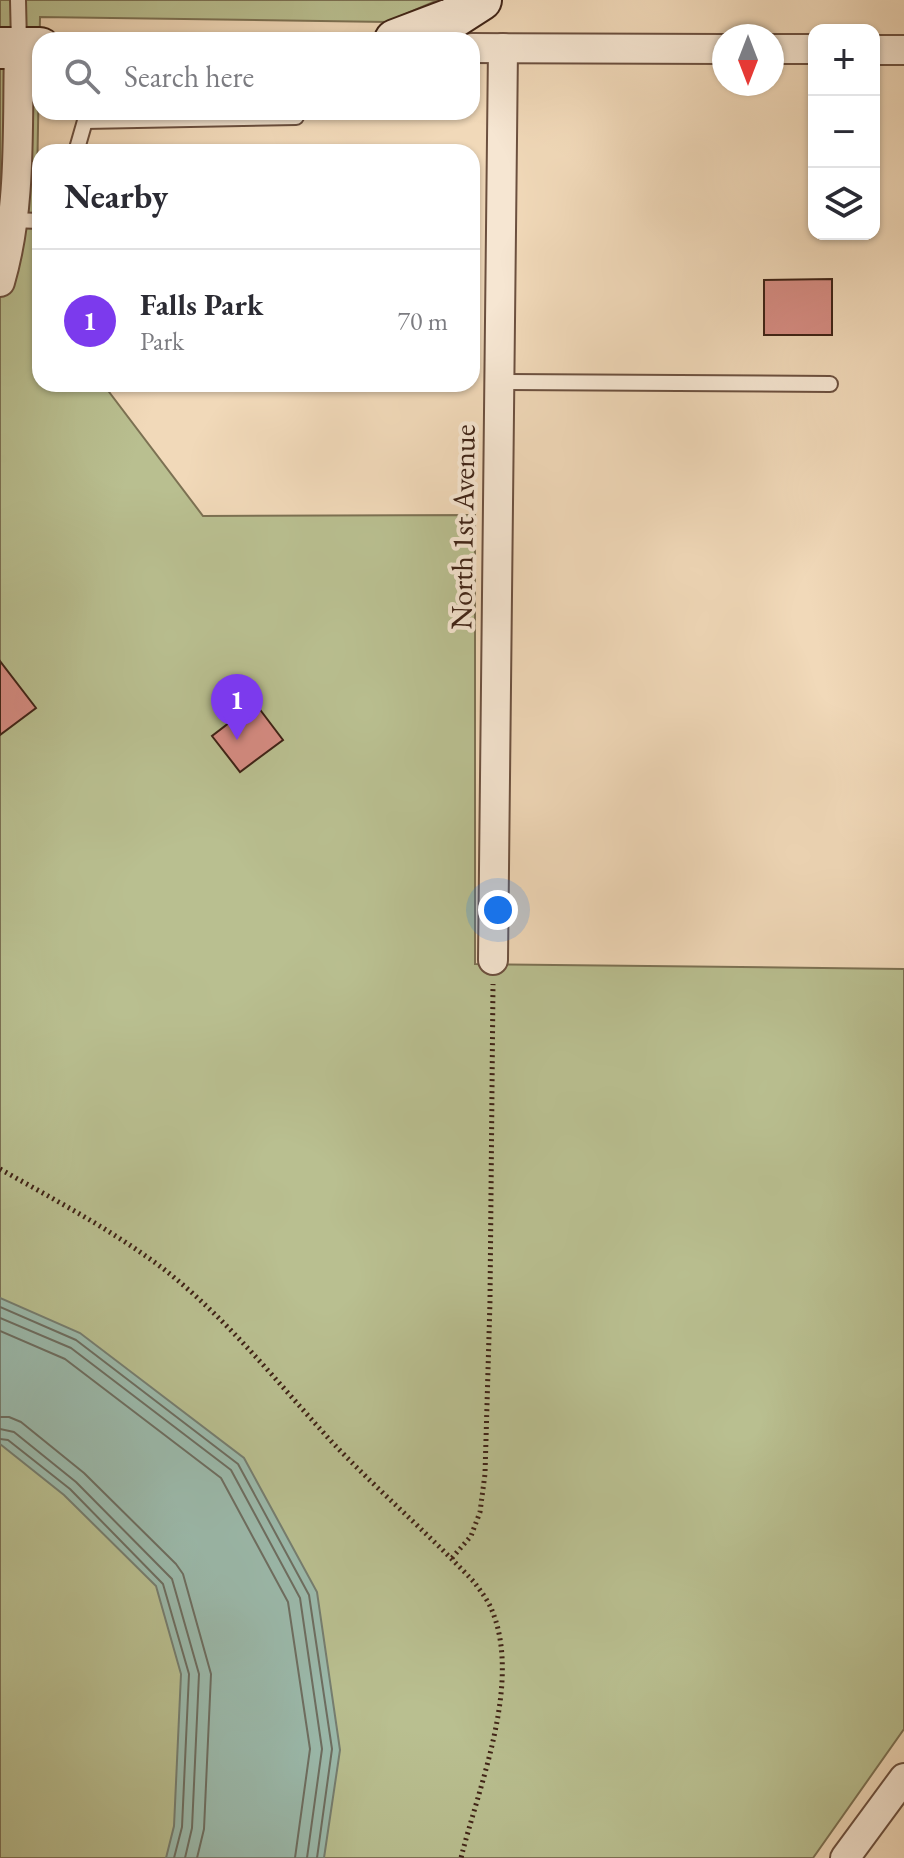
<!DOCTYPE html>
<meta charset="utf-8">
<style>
:root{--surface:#fff;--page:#f2f2f3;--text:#2b2b33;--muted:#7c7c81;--line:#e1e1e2;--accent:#7c3aed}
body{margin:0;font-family:"EB Garamond",serif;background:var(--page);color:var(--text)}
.controls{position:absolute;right:24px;top:24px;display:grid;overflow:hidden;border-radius:16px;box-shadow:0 2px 6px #0004}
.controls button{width:72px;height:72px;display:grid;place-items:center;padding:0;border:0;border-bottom:2px solid var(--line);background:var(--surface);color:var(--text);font:40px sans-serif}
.compass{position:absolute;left:712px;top:24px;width:72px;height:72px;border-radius:50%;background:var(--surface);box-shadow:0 2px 6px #0004;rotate:180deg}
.you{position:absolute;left:498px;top:910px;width:28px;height:28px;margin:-20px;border:6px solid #fff;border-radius:50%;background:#1a73e8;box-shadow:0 0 0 12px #1a73e833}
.badge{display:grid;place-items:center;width:52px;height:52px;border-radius:50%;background:var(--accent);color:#fff;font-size:26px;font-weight:700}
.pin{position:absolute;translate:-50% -66px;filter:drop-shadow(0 2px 4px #0008)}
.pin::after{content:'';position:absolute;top:42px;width:28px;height:24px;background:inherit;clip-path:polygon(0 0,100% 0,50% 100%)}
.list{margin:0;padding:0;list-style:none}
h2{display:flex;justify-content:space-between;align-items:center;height:104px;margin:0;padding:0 32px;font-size:34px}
h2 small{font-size:26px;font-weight:400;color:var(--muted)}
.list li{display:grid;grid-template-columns:52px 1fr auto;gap:24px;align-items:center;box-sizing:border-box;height:144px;padding:0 32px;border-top:2px solid var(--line)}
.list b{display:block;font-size:30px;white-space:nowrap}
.list p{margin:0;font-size:26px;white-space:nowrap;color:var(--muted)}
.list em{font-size:26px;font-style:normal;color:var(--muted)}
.icon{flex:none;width:44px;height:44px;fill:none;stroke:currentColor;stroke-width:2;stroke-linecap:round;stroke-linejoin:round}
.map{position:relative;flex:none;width:904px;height:1858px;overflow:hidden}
.search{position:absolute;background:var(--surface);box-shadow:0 2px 6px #0004;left:32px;top:32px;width:448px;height:88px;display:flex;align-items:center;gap:20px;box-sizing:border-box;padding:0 28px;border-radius:24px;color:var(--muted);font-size:30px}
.panel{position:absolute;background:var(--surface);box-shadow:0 2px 6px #0004;left:32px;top:144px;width:448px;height:248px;border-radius:24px}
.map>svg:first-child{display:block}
.green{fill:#b9bf90;stroke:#7c7153;stroke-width:2}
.water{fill:#9bbaac;stroke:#767e70;stroke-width:2}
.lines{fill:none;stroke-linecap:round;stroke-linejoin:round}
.shore{stroke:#6d6e61;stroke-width:2}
.building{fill:#d68c83;stroke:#3f2316;stroke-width:2}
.lane-casing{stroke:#6c503f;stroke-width:18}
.street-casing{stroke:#6c503f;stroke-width:32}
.secondary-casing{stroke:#3f2316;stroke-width:44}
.path{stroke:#3f2316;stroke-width:5;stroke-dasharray:2 4;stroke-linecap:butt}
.lane{stroke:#f6e6d2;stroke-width:14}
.street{stroke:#f6e6d2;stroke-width:28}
.secondary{stroke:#f6e6d2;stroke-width:40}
.labels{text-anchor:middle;stroke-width:8;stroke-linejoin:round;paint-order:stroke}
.street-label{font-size:30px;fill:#3f2316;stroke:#f6e6d2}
</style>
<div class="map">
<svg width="904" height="1858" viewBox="0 0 904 1858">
<rect width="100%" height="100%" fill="#f1d9b9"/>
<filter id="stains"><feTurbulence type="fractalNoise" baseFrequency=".0025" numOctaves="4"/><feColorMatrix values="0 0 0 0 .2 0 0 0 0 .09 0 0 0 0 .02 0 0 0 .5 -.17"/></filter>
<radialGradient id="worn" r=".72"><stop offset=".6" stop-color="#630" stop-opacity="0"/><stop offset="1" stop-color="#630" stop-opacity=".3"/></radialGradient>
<polygon class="green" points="0,0 438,0 387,22 40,17 35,293 40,300 40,384 103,384 203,516 475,515 475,964 904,969 904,1729 813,1858 0,1858"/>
<polygon class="water" points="0,1298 80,1333 244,1458 317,1592 340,1750 324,1858 166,1858 174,1826 181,1674 156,1586 64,1495 0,1444"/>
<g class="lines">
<g class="shore">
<polyline points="0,1307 76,1340 238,1464 309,1595 332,1749 317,1858"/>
<polyline points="0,1318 71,1348 231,1470 300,1598 322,1749 307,1858"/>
<polyline points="0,1331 65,1359 221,1478 288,1602 310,1749 295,1858"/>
<polyline points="0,1417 9,1417 21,1422 84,1473 176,1564 183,1574 211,1674 204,1829 197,1858"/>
<polyline points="0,1429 14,1432 76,1482 172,1579 199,1674 192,1828 185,1858"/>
<polyline points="0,1439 8,1440 70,1489 163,1584 189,1674 182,1827 174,1858"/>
</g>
</g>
<g class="building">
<polygon points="832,279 832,335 764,335 764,280"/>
<polygon points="0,661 36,708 0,735"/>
<polygon points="255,703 283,740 240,772 212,736"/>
</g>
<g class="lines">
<g class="lane-casing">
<g id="lane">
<polyline points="18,0 19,44"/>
<polyline points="85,121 296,117 296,112"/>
<polyline points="76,152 87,114"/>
<polyline points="12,220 40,221"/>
<polyline points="499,382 830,384"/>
</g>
</g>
<g class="street-casing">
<g id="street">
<polyline points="472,48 724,49"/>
<polyline points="772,49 814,49"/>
<polyline points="874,50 904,50"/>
<path d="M0,282C22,207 17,126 19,48"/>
<polyline points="493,960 503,48"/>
<polyline points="845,1858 904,1778"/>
</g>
</g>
<g class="secondary-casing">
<g id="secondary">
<polyline points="395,40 453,18 481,0"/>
<polyline points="0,48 40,48"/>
</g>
</g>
<g class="path">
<path d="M0,1169C55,1200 110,1229 161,1267C226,1317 276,1381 331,1441C377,1490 428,1533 474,1582C480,1590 487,1599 491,1608C523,1681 479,1785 461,1858"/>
<polyline points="452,1558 471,1536 480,1512 485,1474 490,1301 493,984"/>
</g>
<use href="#lane" class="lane"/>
<use href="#street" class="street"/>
<use href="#secondary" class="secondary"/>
</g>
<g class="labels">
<g class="street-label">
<text transform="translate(463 527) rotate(-89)" y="10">North 1st Avenue</text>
</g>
</g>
<rect width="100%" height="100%" filter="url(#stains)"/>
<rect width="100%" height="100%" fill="url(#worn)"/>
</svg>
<div class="controls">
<button>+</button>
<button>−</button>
<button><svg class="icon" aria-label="layers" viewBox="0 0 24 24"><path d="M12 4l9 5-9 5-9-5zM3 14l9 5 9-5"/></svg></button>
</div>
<svg class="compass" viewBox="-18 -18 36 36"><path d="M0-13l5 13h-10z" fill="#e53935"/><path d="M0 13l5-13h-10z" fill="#7c7c81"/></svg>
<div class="you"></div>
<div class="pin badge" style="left:237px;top:740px">1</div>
<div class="search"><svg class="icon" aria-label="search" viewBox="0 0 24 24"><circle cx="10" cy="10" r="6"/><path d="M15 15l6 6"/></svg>Search here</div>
<section class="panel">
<h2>Nearby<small></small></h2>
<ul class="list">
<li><span class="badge">1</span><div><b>Falls Park</b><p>Park</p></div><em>70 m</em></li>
</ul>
</section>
</div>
